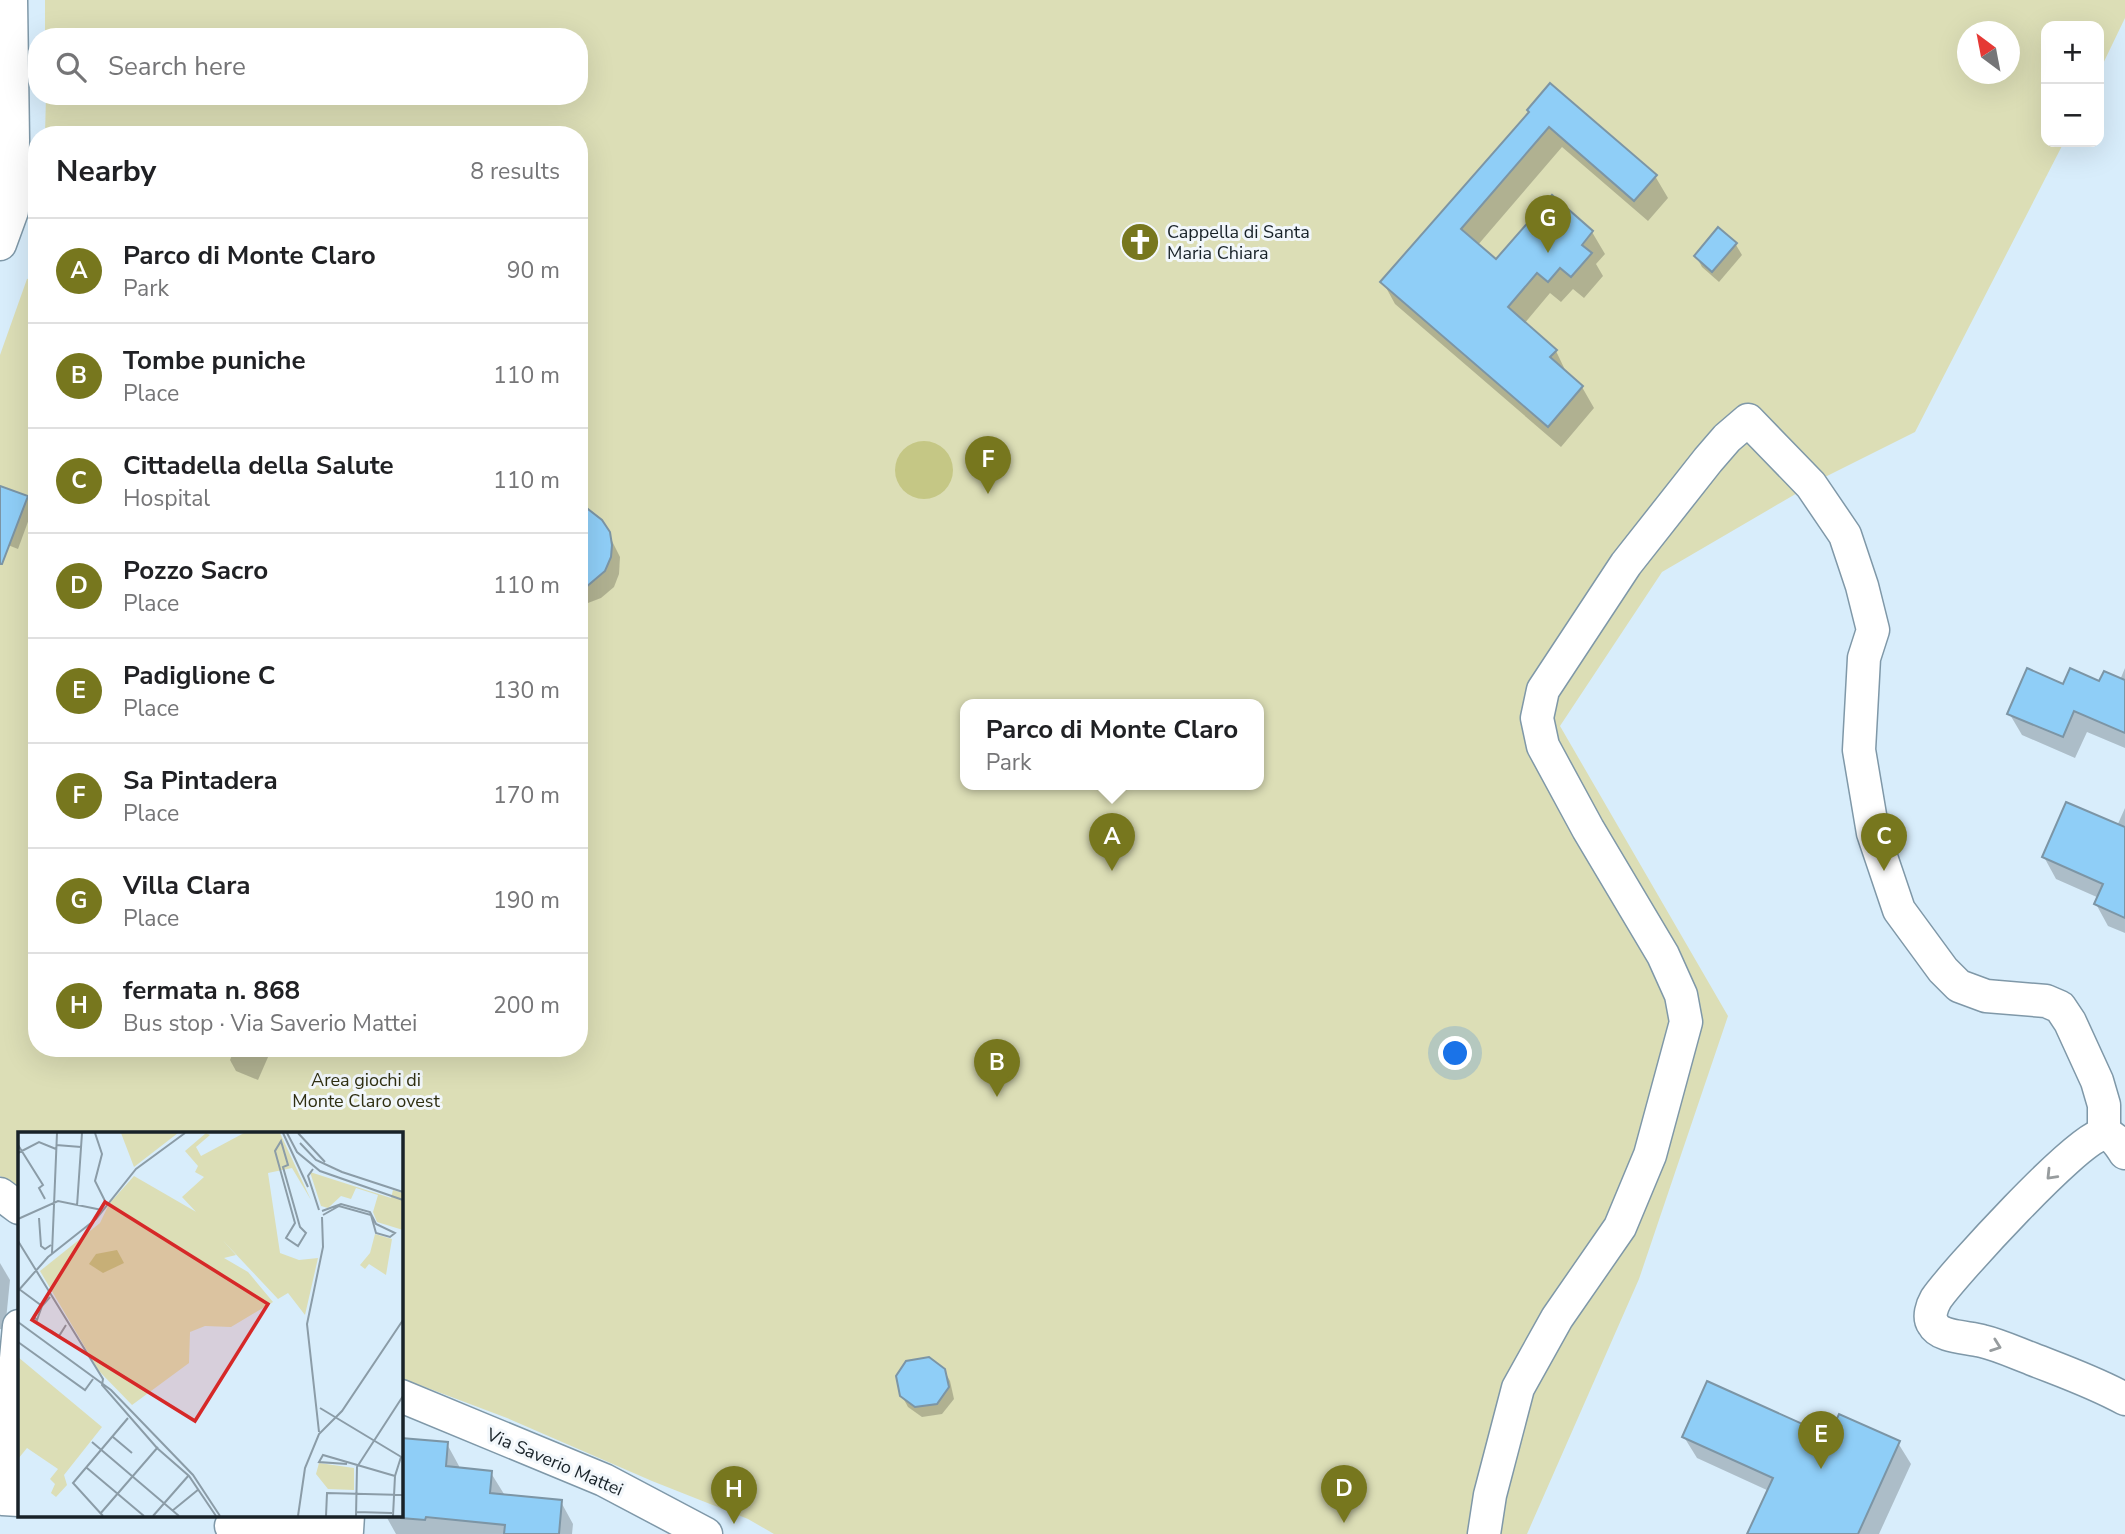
<!DOCTYPE html>
<meta charset="utf-8">
<style>
:root{--surface:#fff;--page:#f2f2f2;--text:#202124;--muted:#757577;--line:#e0e0e0;--accent:#77771e}
body{margin:0;font-family:"Nunito Sans",sans-serif;background:var(--page);color:var(--text)}
.controls{position:absolute;right:21px;top:21px;display:grid;overflow:hidden;border-radius:14px;box-shadow:0 7px 28px #0002}
.controls button{width:63px;height:63px;display:grid;place-items:center;padding:0;border:0;border-bottom:2px solid var(--line);background:var(--surface);color:var(--text);font:35px sans-serif}
.compass{position:absolute;left:1957px;top:21px;width:63px;height:63px;border-radius:50%;background:var(--surface);box-shadow:0 7px 28px #0002;rotate:328deg}
.you{position:absolute;left:1456px;top:1054px;width:24px;height:24px;margin:-18px;border:5px solid #fff;border-radius:50%;background:#1a73e8;box-shadow:0 0 0 10px #1a73e833}
.badge{display:grid;place-items:center;width:46px;height:46px;border-radius:50%;background:var(--accent);color:#fff;font-size:23px;font-weight:700}
.pin{position:absolute;translate:-50% -58px;filter:drop-shadow(0 2px 4px #0008)}
.pin::after{content:'';position:absolute;top:37px;width:24px;height:21px;background:inherit;clip-path:polygon(0 0,100% 0,50% 100%)}
.popup{position:absolute;left:960px;top:699px;width:304px;height:91px;box-sizing:border-box;display:grid;place-content:center;border-radius:14px;background:var(--surface);filter:drop-shadow(0 2px 5px #0005);font-size:23px;white-space:nowrap;color:var(--muted)}
.popup b{font-size:26px;color:var(--text)}
.popup::after{content:'';position:absolute;left:50%;top:100%;margin-left:-14px;border:14px solid transparent;border-top-color:var(--surface)}
.list{margin:0;padding:0;list-style:none}
h2{display:flex;justify-content:space-between;align-items:center;height:91px;margin:0;padding:0 28px;font-size:30px}
h2 small{font-size:23px;font-weight:400;color:var(--muted)}
.list li{display:grid;grid-template-columns:46px 1fr auto;gap:21px;align-items:center;box-sizing:border-box;height:105px;padding:0 28px;border-top:2px solid var(--line)}
.list b{display:block;font-size:26px;white-space:nowrap}
.list p{margin:0;font-size:23px;white-space:nowrap;color:var(--muted)}
.list em{font-size:23px;font-style:normal;color:var(--muted)}
.icon{flex:none;width:38px;height:38px;fill:none;stroke:currentColor;stroke-width:2;stroke-linecap:round;stroke-linejoin:round}
.map{position:relative;flex:none;width:2125px;height:1534px;overflow:hidden}
.search{position:absolute;background:var(--surface);box-shadow:0 7px 28px #0002;left:28px;top:28px;width:560px;height:77px;display:flex;align-items:center;gap:18px;box-sizing:border-box;padding:0 24px;border-radius:28px;color:var(--muted);font-size:26px}
.panel{position:absolute;background:var(--surface);box-shadow:0 7px 28px #0002;left:28px;top:126px;width:560px;height:931px;border-radius:28px}
.map>svg:first-child{display:block}
.green{fill:#dcdeb6;fill-rule:evenodd}
.water{fill:#c5c785}
.shadow{fill:#0003}
.building{fill:#8fcef7;stroke:#7c95a5;stroke-width:2}
.lines{fill:none;stroke-linecap:round;stroke-linejoin:round}
.minor-casing{stroke:#7f98a8;stroke-width:35}
.minor{stroke:#fff;stroke-width:32}
.oneway{stroke:#979c9e}
.labels{text-anchor:middle;stroke-width:6;stroke-linejoin:round;paint-order:stroke}
.poi-label{font-size:18px;fill:#182228;stroke:#f2f7fb;text-anchor:start}
.park-label{font-size:18px;fill:#2f2f12;stroke:#f2f7fb}
.street-label{font-size:18px;fill:#182228;stroke:#f2f7fb}
.inset-road{fill:none;stroke:#8b9ca7;stroke-width:2}
.view{fill:#d62828;fill-opacity:0.15;stroke:#d62828;stroke-width:3.5}
.inset-edge{fill:none;stroke:#182228;stroke-width:3.5}
</style>
<div class="map">
<svg width="2125" height="1534" viewBox="0 0 2125 1534">
<rect width="100%" height="100%" fill="#d8edfb"/>
<path class="green" d="M45,0H2125V18L2099,72V26H2046V142H2064L1915,432L1823,478L1662,572L1560,726L1728,1016L1639,1279L1527,1534H774L748,1519L652,1481L507,1418L401,1378V1133H19V1189L0,1176V355L27,279L37,276V1048H579V135H45L46,96H579V37H45ZM1968,32H2010V74H1968ZM965,705H1259V785H965Z"/>
<circle class="water" cx="924" cy="470" r="29"/>
<g class="shadow">
<polygon points="1530,113 1655,176 1668,198 1648,221 1562,147 1477,246 1496,262 1592,232 1605,254 1596,264 1603,276 1584,298 1573,289 1561,302 1550,293 1524,324 1556,351 1567,374 1582,387 1594,408 1561,447 1395,304 1383,282"/>
<polygon points="1718,230 1736,245 1742,255 1719,282 1702,267 1696,256"/>
<polygon points="0,488 27,497 33,508 18,549 0,542"/>
<polygon points="579,509 606,529 620,557 619,574 614,587 601,598 588,603 579,602"/>
<polygon points="2125,668 2125,748 2087,732 2075,758 2022,735 2009,713 2064,686 2120,680"/>
<polygon points="2125,808 2125,933 2108,926 2096,904 2099,898 2056,879 2044,857 2117,826"/>
<polygon points="235,1048 272,1048 258,1080 236,1071 230,1060"/>
<polygon points="0,1263 10,1280 5,1330 0,1329"/>
<polygon points="944,1370 950,1381 954,1399 942,1414 922,1417 908,1407 902,1396"/>
<polygon points="1684,1437 1830,1438 1898,1443 1911,1464 1879,1534 1749,1534 1769,1491 1697,1458"/>
<polygon points="401,1439 447,1444 459,1466 459,1470 491,1473 504,1494 561,1502 573,1524 572,1534 396,1534 386,1516 401,1515"/>
</g>
<g class="building">
<polygon points="1550,83 1657,175 1634,201 1549,127 1461,229 1496,259 1552,195 1593,231 1582,245 1592,253 1571,277 1560,268 1548,282 1537,273 1508,307 1557,350 1550,357 1583,386 1548,427 1380,282 1529,112 1527,110"/>
<polygon points="1718,227 1737,243 1712,272 1694,256"/>
<polygon points="0,486 28,496 2,564 0,564"/>
<polygon points="579,502 602,520 610,532 612,545 611,557 605,571 579,593"/>
<polygon points="2027,668 2063,684 2070,668 2099,681 2104,671 2125,680 2125,733 2074,711 2063,737 2007,714"/>
<polygon points="2066,802 2125,827 2125,918 2094,904 2103,884 2042,857"/>
<polygon points="929,1357 945,1369 949,1387 937,1404 915,1407 900,1396 896,1376 906,1361"/>
<polygon points="1707,1381 1829,1436 1839,1414 1900,1441 1858,1534 1747,1534 1773,1478 1682,1437"/>
<polygon points="401,1438 448,1442 446,1466 492,1471 490,1493 562,1500 559,1534 504,1534 505,1525 426,1517 425,1520 401,1518"/>
</g>
<g class="lines">
<g class="minor-casing">
<g id="minor">
<polyline points="0,244 12,211 13,140 11,0"/>
<path d="M2125,1153C2119,1144 2113,1133 2101,1135C2077,1139 1954,1273 1936,1299C1932,1306 1928,1317 1933,1324C1940,1338 1969,1337 1982,1341C1999,1345 2016,1353 2032,1359C2065,1372 2094,1382 2125,1399"/>
<polyline points="0,1194 19,1208"/>
<polyline points="19,1326 3,1499 19,1500"/>
<polyline points="401,1396 604,1480 706,1534"/>
<polyline points="231,1526 347,1531 348,1515"/>
<polyline points="1484,1534 1490,1495 1518,1388 1557,1318 1620,1227 1650,1155 1686,1022 1681,995 1663,955 1588,829 1543,746 1537,718 1543,690 1626,564 1708,460 1727,438 1748,420 1811,485 1845,535 1862,586 1873,630 1864,658 1859,750 1873,833 1899,910 1943,970 1959,986 1986,996 2046,1001 2060,1007 2070,1022 2097,1081 2104,1105 2104,1134"/>
</g>
</g>
<use href="#minor" class="minor"/>
</g>
<defs><path id="oneway-chevron" d="M-2-3.5L2.5 0L-2 3.5" fill="none" stroke-width="1.6" stroke-linecap="round" stroke-linejoin="round" transform="scale(1.75)"/></defs>
<g class="oneway">
<use href="#oneway-chevron" transform="translate(2051 1175) rotate(134)"/>
<use href="#oneway-chevron" transform="translate(1996 1346) rotate(20)"/>
</g>
<defs>
<g id="church-disc" transform="scale(2.0125)"><circle r="9.5" fill="#77771e" stroke="#f2f7fb"/><path d="M-1.2-6h2.4v3.5h3.3v2.4h-3.3V6h-2.4V-.1h-3.3v-2.4h3.3Z" fill="#fff"/></g>
</defs>
<g fill-rule="evenodd">
<use href="#church-disc" x="1140" y="242"/>
</g>
<g class="labels">
<g class="poi-label">
<text x="1167" y="238">Cappella di Santa<tspan x="1167" dy="21">Maria Chiara</tspan></text>
</g>
<g class="park-label">
<text x="366" y="1086">Area giochi di<tspan x="366" dy="21">Monte Claro ovest</tspan></text>
</g>
<g class="street-label">
<text transform="translate(555 1462) rotate(23)" y="6">Via Saverio Mattei</text>
</g>
</g>
<g transform="translate(18 1132)">
<rect width="385" height="385" fill="#d8edfb"/>
<path d="M103,1H160L116,35ZM188,1L192,3L178,15L183,24L226,1H262L293,68L274,36L250,41L262,121L281,128L300,126L287,183L270,161L260,167L164,65L186,45L177,40L180,34L167,19ZM292,40L373,66L375,58L385,61V98L359,90L355,80L360,63L338,56L333,67L323,64L310,76L303,74ZM116,44L180,81L218,123L206,126L230,140L255,170L213,195L187,194L172,200L171,231L114,273L81,239L22,139L82,91L91,72ZM357,102L374,107L368,143L351,132L347,137L342,133L352,121ZM0,225L84,295L46,343L49,353L38,365L33,361L37,352L32,347L40,337L9,316L0,327ZM301,331L336,336V358L310,357L298,342Z" fill="#dcdeb6"/>
<path d="M99,118L106,131L85,141L71,132L78,122Z" fill="#c5c785"/>
<path class="inset-road" d="M77,1L84,22L77,49L88,71M265,1L290,55M269,1L279,20L302,39L385,68M280,1L307,30M263,9L270,33L265,35L282,95L288,101L280,114L268,106L277,91L257,19ZM282,11L298,28L324,40L385,60M0,13L25,53L21,56L27,67M38,13L63,15M0,21L21,10L38,17M295,37L290,44L301,78M59,74L64,1M304,79L323,72L352,80L358,92L377,101L372,105L358,101L353,83L321,74L305,83M21,86L23,114L27,117L33,113M0,87L40,69L84,78M0,109L85,247L84,253L139,316L171,344L198,384M34,121L39,1M1,157L24,174M0,159L30,125L78,87L118,37L167,1M24,174L19,188L16,185L24,174L32,165M0,190L93,258L175,343L202,384M32,198L41,204L48,193M0,210L67,258L75,247M302,276L385,326M301,300L289,192L305,115L304,85M95,305L114,321M74,310L161,384M329,332L301,330L305,323L377,344M69,336L126,384M154,379L181,357M338,380L374,381M82,382L140,315M85,384L55,351L110,286M135,384L171,343M280,384L287,336L301,302L324,279L385,188M308,384L309,361L385,363M338,384L339,335L385,264M375,384L377,344L383,325"/>
<path class="view" d="M87,70L250,172L177,289L14,188Z"/>
<rect width="385" height="385" class="inset-edge"/>
</g>
</svg>
<div class="controls">
<button>+</button>
<button>−</button>
</div>
<svg class="compass" viewBox="-18 -18 36 36"><path d="M0-13l5 13h-10z" fill="#e53935"/><path d="M0 13l5-13h-10z" fill="#757577"/></svg>
<div class="you"></div>
<div class="pin badge" style="left:1112px;top:871px">A</div>
<div class="popup"><b>Parco di Monte Claro</b>Park</div>
<div class="pin badge" style="left:997px;top:1097px">B</div>
<div class="pin badge" style="left:1884px;top:871px">C</div>
<div class="pin badge" style="left:1344px;top:1523px">D</div>
<div class="pin badge" style="left:1821px;top:1469px">E</div>
<div class="pin badge" style="left:988px;top:494px">F</div>
<div class="pin badge" style="left:1548px;top:253px">G</div>
<div class="pin badge" style="left:734px;top:1524px">H</div>
<div class="search"><svg class="icon" aria-label="search" viewBox="0 0 24 24"><circle cx="10" cy="10" r="6"/><path d="M15 15l6 6"/></svg>Search here</div>
<section class="panel">
<h2>Nearby<small>8 results</small></h2>
<ul class="list">
<li><span class="badge">A</span><div><b>Parco di Monte Claro</b><p>Park</p></div><em>90 m</em></li>
<li><span class="badge">B</span><div><b>Tombe puniche</b><p>Place</p></div><em>110 m</em></li>
<li><span class="badge">C</span><div><b>Cittadella della Salute</b><p>Hospital</p></div><em>110 m</em></li>
<li><span class="badge">D</span><div><b>Pozzo Sacro</b><p>Place</p></div><em>110 m</em></li>
<li><span class="badge">E</span><div><b>Padiglione C</b><p>Place</p></div><em>130 m</em></li>
<li><span class="badge">F</span><div><b>Sa Pintadera</b><p>Place</p></div><em>170 m</em></li>
<li><span class="badge">G</span><div><b>Villa Clara</b><p>Place</p></div><em>190 m</em></li>
<li><span class="badge">H</span><div><b>fermata n. 868</b><p>Bus stop · Via Saverio Mattei</p></div><em>200 m</em></li>
</ul>
</section>
</div>
